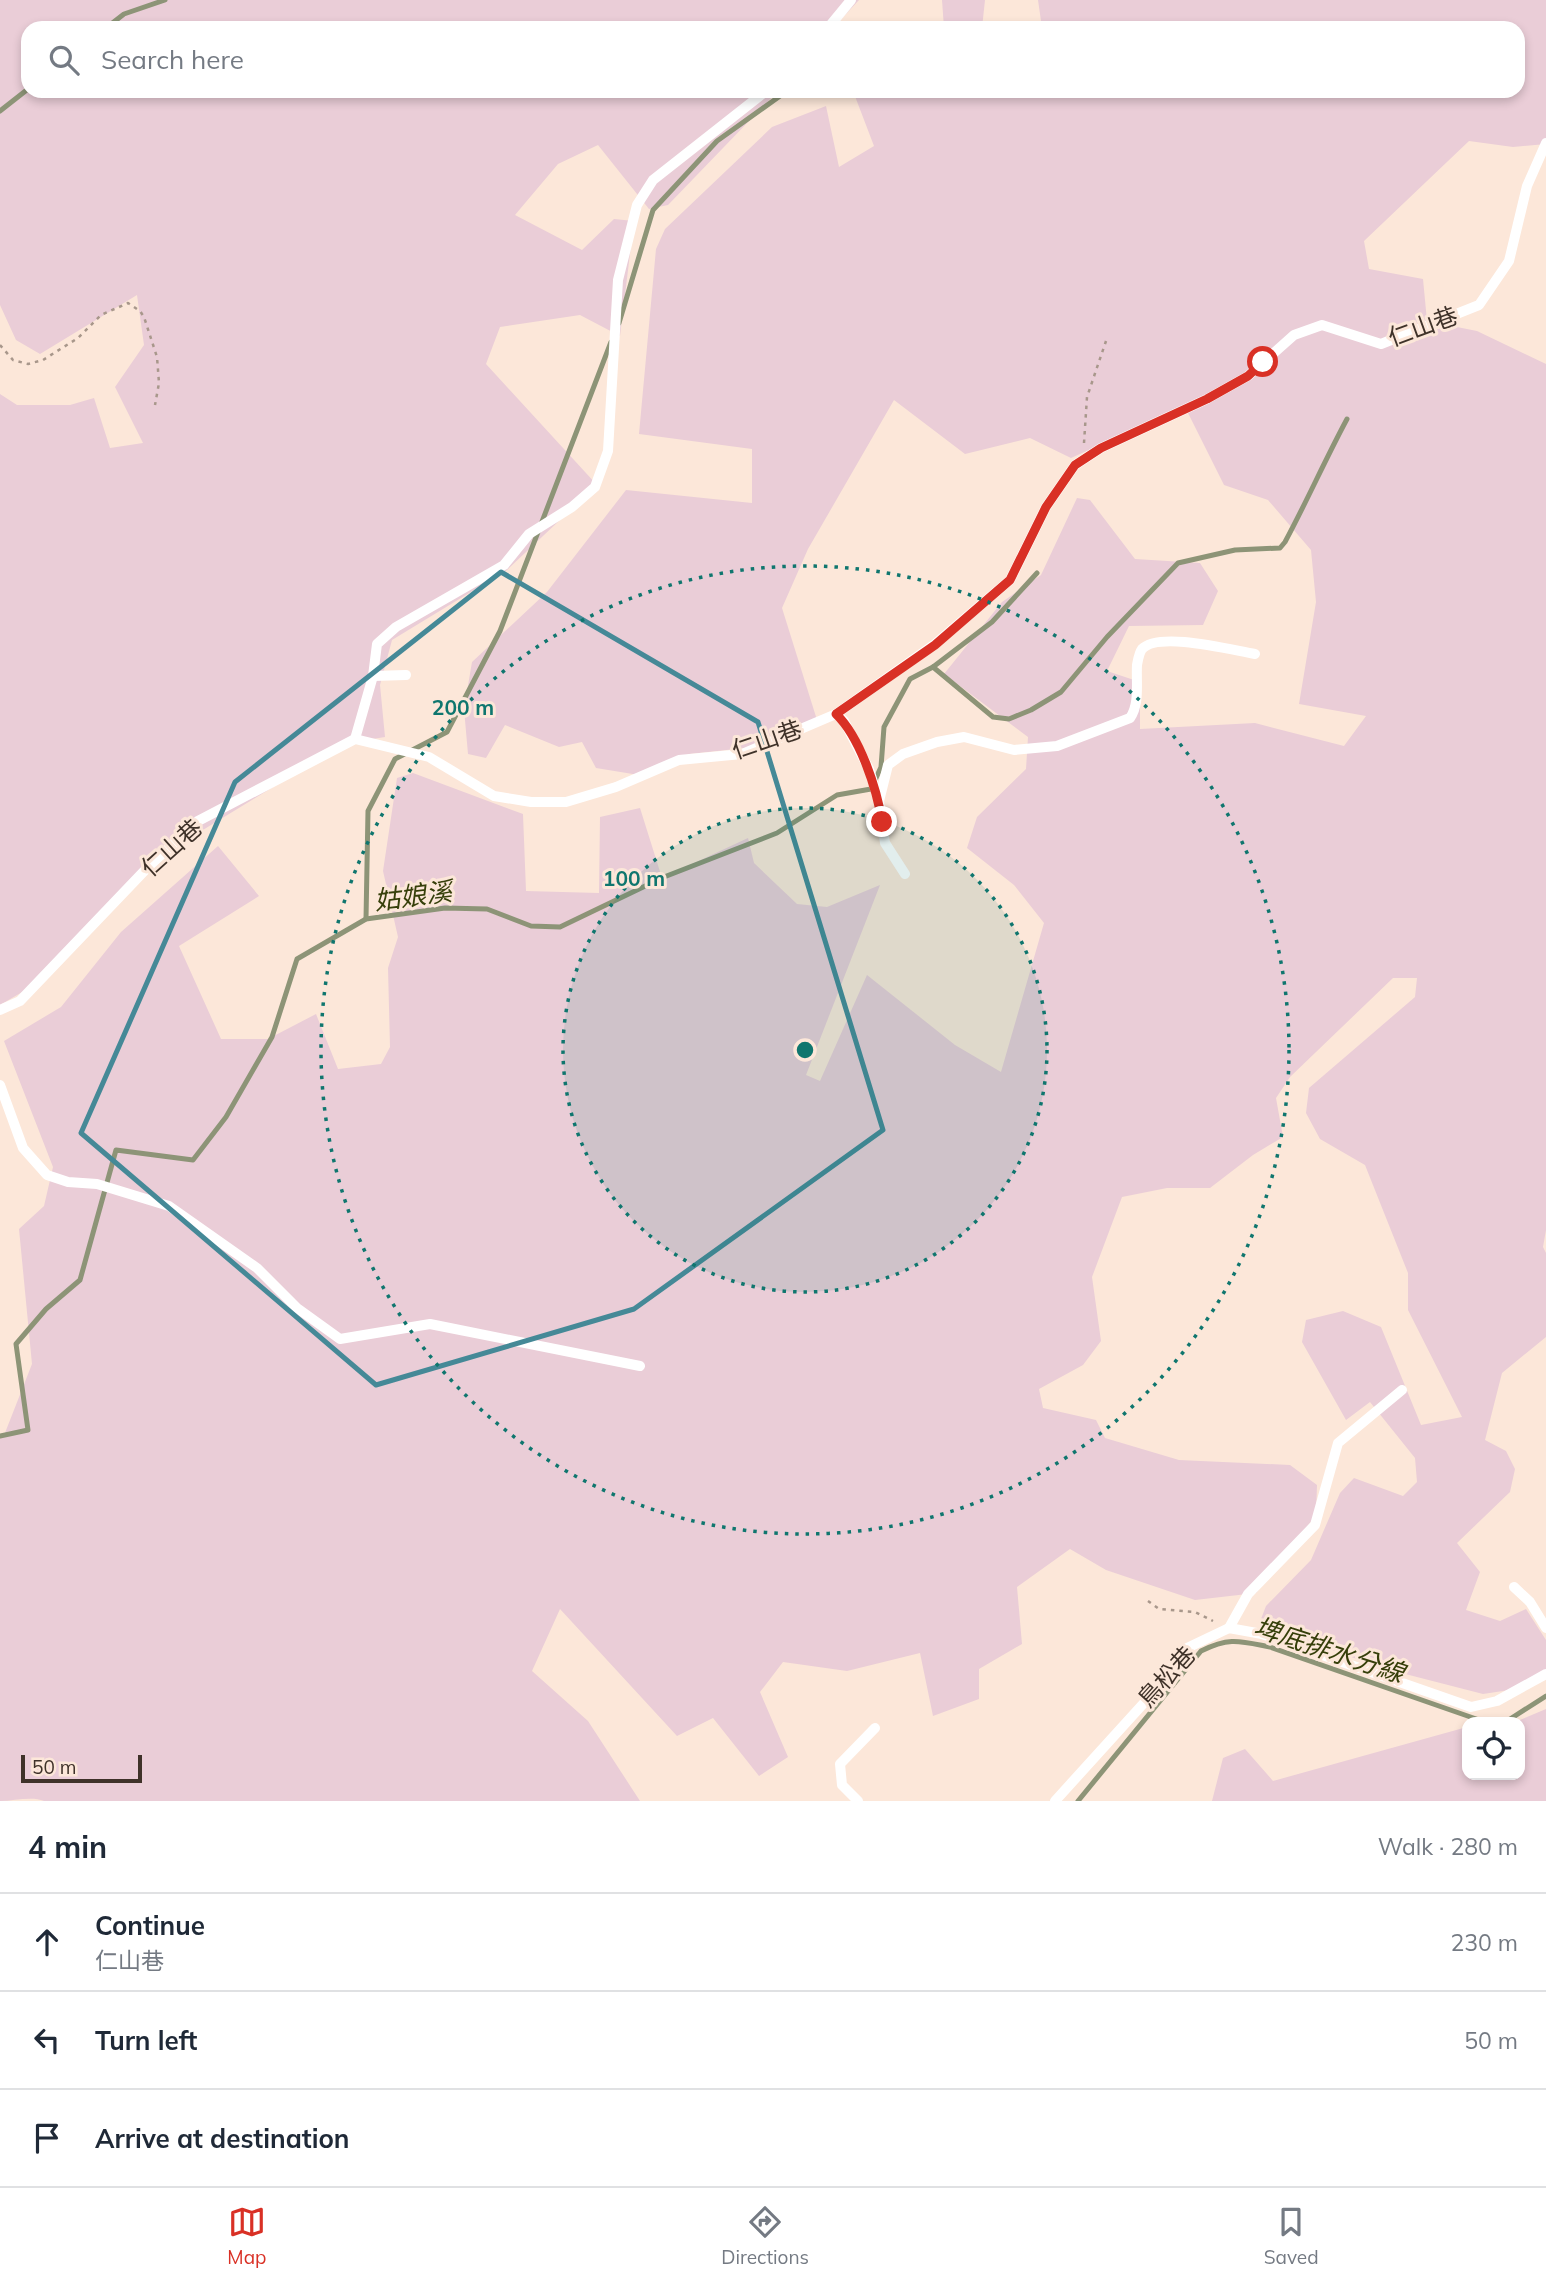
<!DOCTYPE html>
<meta charset="utf-8">
<style>
:root{--surface:#fff;--page:#f6f6f7;--text:#1f2937;--muted:#747a83;--line:#e0e1e3;--accent:#d93025}
body{margin:0;font-family:Mulish,"Noto Sans TC",sans-serif;background:var(--page);color:var(--text)}
.controls{position:absolute;right:21px;bottom:21px;display:grid;overflow:hidden;border-radius:14px;box-shadow:0 4px 10px #0003}
.controls button{width:63px;height:63px;display:grid;place-items:center;padding:0;border:0;border-bottom:2px solid var(--line);background:var(--surface);color:var(--text);font:35px sans-serif}
.scale{position:absolute;left:21px;bottom:18px;width:121px;box-sizing:border-box;padding-left:7px;border:4px solid #3f3229;border-top:0;font-size:19px;line-height:24px;white-space:nowrap;color:#3f3229;-webkit-text-stroke:5px #fce7d9;paint-order:stroke}
.stop{position:absolute;width:21px;height:21px;margin:-16px;border:5px solid #d93025;border-radius:50%;background:#fff}
.stop.end{background:#d93025;border-color:#fff;box-shadow:0 2px 7px #0008}
.list{margin:0;padding:0;list-style:none}
h2{display:flex;justify-content:space-between;align-items:center;height:91px;margin:0;padding:0 28px;font-size:30px}
h2 small{font-size:23px;font-weight:400;color:var(--muted)}
.list li{display:grid;grid-template-columns:46px 1fr auto;gap:21px;align-items:center;box-sizing:border-box;height:98px;padding:0 28px;border-top:2px solid var(--line)}
.list b{display:block;font-size:26px;white-space:nowrap}
.list p{margin:0;font-size:23px;white-space:nowrap;color:var(--muted)}
.list em{font-size:23px;font-style:normal;color:var(--muted)}
.icon{flex:none;width:38px;height:38px;fill:none;stroke:currentColor;stroke-width:2;stroke-linecap:round;stroke-linejoin:round}
.map{position:relative;flex:none;width:1546px;height:1801px;overflow:hidden}
.search{position:absolute;background:var(--surface);box-shadow:0 4px 10px #0003;left:21px;right:21px;top:21px;height:77px;display:flex;align-items:center;gap:18px;box-sizing:border-box;padding:0 24px;border-radius:21px;color:var(--muted);font-size:26px}
.sheet{height:385px;background:var(--surface)}
nav{display:flex;justify-content:space-around;align-items:center;box-sizing:border-box;height:98px;border-top:2px solid var(--line);background:var(--surface);font-size:19px;color:var(--muted)}
nav a{display:grid;justify-items:center;gap:4px}
nav .on{color:var(--accent)}
.map>svg:first-child{display:block}
.green{fill:#eacdd7}
.lines{fill:none;stroke-linecap:round;stroke-linejoin:round}
.stream{stroke:#8d9477;stroke-width:5}
.path{stroke:#a8978b;stroke-width:2.5;stroke-dasharray:3.5 5;stroke-linecap:butt}
.lane{stroke:#fff;stroke-width:10}
.route{stroke:#d93025;stroke-width:9}
.marked{fill:none;stroke:#458997;stroke-width:5;stroke-linejoin:round}
.ring{fill:none;stroke:#0f766e;stroke-width:3.5;stroke-dasharray:3.5 7}
.labels{text-anchor:middle;stroke-width:6;stroke-linejoin:round;paint-order:stroke}
.street-label{font-size:24px;fill:#3f3229;stroke:#fce7d9}
.water-label{font-size:26px;font-style:italic;fill:#363f0a;stroke:#fce7d9}
.centre{fill:#0f766e;stroke:#fce7d9;stroke-width:3.5}
.ring-label{font-size:21px;text-anchor:middle;font-weight:bold;fill:#0f766e;stroke:#fce7d9;stroke-width:6;stroke-linejoin:round;paint-order:stroke}
</style>
<div class="map">
<svg width="1546" height="1801" viewBox="0 0 1546 1801">
<rect width="100%" height="100%" fill="#fce7d9"/>
<g class="green">
<polygon points="0,0 859,0 833,28 28,28 28,91 778,91 668,205 649,209 598,145 558,164 515,215 582,250 614,219 634,221 620,336 580,315 500,327 486,364 597,485 507,570 392,640 380,685 385,737 354,742 309,765 162,855 29,988 0,1005 0,394 17,405 70,405 94,398 110,448 143,443 115,387 144,345 137,295 40,354 16,340 0,305"/>
<polygon points="942,0 985,0 982,28 944,28"/>
<path d="M1038,0H1546V144L1513,147L1469,141L1364,241L1369,269L1423,279L1427,321L1477,331L1546,364V1230L1543,1247L1546,1253V1337L1502,1373L1485,1440L1506,1451L1515,1469L1510,1492L1457,1543L1480,1572L1466,1610L1500,1621L1526,1609L1546,1640V1672L1516,1689L1483,1694L1382,1668L1265,1626L1261,1619L1266,1606L1311,1560L1340,1493L1354,1478L1403,1496L1417,1482L1415,1458L1370,1402L1346,1420L1302,1342L1306,1320L1343,1311L1381,1327L1421,1425L1462,1417L1408,1310V1273L1365,1165L1320,1139L1306,1113L1309,1088L1415,997L1417,978H1393L1290,1077L1276,1098L1283,1137L1253,1155L1210,1188H1167L1122,1197L1092,1277L1101,1341L1083,1365L1039,1389L1043,1408L1096,1420L1105,1438L1179,1460L1290,1465L1317,1485L1316,1515L1256,1593L1195,1600L1106,1570L1070,1549L1017,1587L1022,1644L979,1669V1699L933,1716L920,1653L847,1671L783,1662L760,1692L788,1757L759,1776L713,1718L677,1736L560,1609L532,1671L588,1721L640,1801H44C32,1796 14,1801 0,1801V1438H3L32,1364L19,1229L44,1206L53,1167L4,1041L61,1007L121,932L218,846L259,896L179,946L221,1039H268L316,1014L338,1069L381,1064L390,1047L388,968L398,937L383,871L397,778L413,773L523,814L526,891L599,893L600,817L640,808L662,878L748,838L754,863L797,904L827,907L880,885L806,1075L820,1081L867,975L955,1045L1001,1072L1044,923L1014,885L967,848L977,817L1026,769L1028,737L944,674L1002,602L1041,575L1077,498L1090,500L1135,559L1200,563L1218,591L1203,625L1129,626L1107,671L1140,682V729L1255,723L1344,746L1366,716L1299,704L1316,602L1311,550L1268,500L1224,485L1185,407L1071,458L1030,438L965,454L894,400L808,549L782,608L817,720L764,746L689,754L645,776L596,768L582,742L559,747L505,725L486,758L468,754L464,709L472,662L547,592L626,490L752,503V449L639,434L656,249L665,229L772,127L826,106L839,167L874,146L853,91H1518V28H1042Z"/>
<polygon points="1546,1709 1546,1801 1212,1801 1223,1758 1245,1749 1273,1781 1467,1727 1467,1775 1520,1775 1520,1722 1515,1722"/>
</g>
<g class="lines">
<g class="stream">
<polyline points="106,28 124,14 165,0"/>
<polyline points="0,111 28,89"/>
<polyline points="619,323 653,210 717,141 787,91"/>
<path d="M933,667L993,717L1009,719L1031,710L1061,692L1107,637L1178,563L1235,550L1280,548L1285,542C1307,501 1325,460 1347,419"/>
<polyline points="366,919 368,811 395,759 447,732 500,631 611,342"/>
<polyline points="0,1436 28,1430 16,1344 46,1309 80,1280 116,1150 193,1160 226,1117 272,1037 297,959 366,919 445,908 487,909 531,926 560,927 664,877 777,833 837,795 871,789 881,767 884,727 910,679 933,667 992,622 1037,573"/>
<path d="M1078,1801L1201,1651C1230,1637 1239,1641 1270,1647L1482,1721H1507L1546,1696"/>
</g>
<g class="path">
<polyline points="0,345 13,360 28,364 43,360 78,338 101,315 128,303 140,311 144,317 157,357 159,383 155,405"/>
<polyline points="1084,443 1087,397 1106,341"/>
<polyline points="1148,1601 1159,1609 1195,1612 1213,1621"/>
</g>
<g class="lane">
<polyline points="828,28 851,0"/>
<polyline points="373,676 406,675"/>
<polyline points="836,714 844,721 869,769 879,801 885,843 905,874"/>
<polyline points="355,739 373,676 377,644 396,627 504,565 529,534 572,507 595,487 608,451 618,280 637,205 653,180 766,91"/>
<path d="M879,801L888,765L903,754L937,742L964,737L1014,750L1057,746L1130,718C1140,704 1136,682 1137,665C1138,660 1139,653 1142,649C1159,631 1231,650 1255,654"/>
<polyline points="0,1010 20,1001 149,866 198,821 355,739 429,757 494,796 531,802 566,802 616,787 679,760 742,754 836,714 935,644 1010,580 1046,507 1075,465 1101,448 1207,399 1248,376 1294,335 1322,325 1381,344 1479,305 1509,261 1527,186 1546,143"/>
<polyline points="0,1085 23,1148 47,1175 68,1182 97,1184 169,1206 257,1268 297,1308 340,1339 430,1324 640,1366"/>
<polyline points="1514,1587 1530,1602 1546,1628"/>
<polyline points="1229,1628 1248,1594 1315,1525 1338,1443 1402,1390"/>
<polyline points="858,1801 842,1785 840,1764 875,1728"/>
<polyline points="1055,1801 1153,1693 1185,1649 1229,1628 1262,1634 1471,1707 1497,1701 1546,1674"/>
</g>
</g>
<g class="lines">
<path class="route" d="M882,822C877,789 860,737 836,714L935,645L1010,580L1046,507L1075,465L1101,448L1207,399L1248,376L1263,362"/>
</g>
<path class="marked" d="M501,572L758,722L883,1130L634,1309L376,1385L81,1133L235,782Z"/>
<circle cx="805" cy="1050" r="242" fill="#0f766e" fill-opacity=".12"/>
<g class="ring">
<circle cx="805" cy="1050" r="242"/>
<circle cx="805" cy="1050" r="484"/>
</g>
<g class="labels">
<g class="street-label">
<text transform="translate(1423 327) rotate(-20)" y="8">仁山巷</text>
<text transform="translate(767 740) rotate(-19)" y="8">仁山巷</text>
<text transform="translate(172 848) rotate(-42)" y="8">仁山巷</text>
<text transform="translate(1167 1677) rotate(-48)" y="8">鳥松巷</text>
</g>
<g class="water-label">
<text transform="translate(413 896) rotate(-7)" y="9">姑娘溪</text>
<text transform="translate(1329 1650) rotate(18)" y="9">埤底排水分線</text>
</g>
</g>
<circle cx="805" cy="1050" r="10" class="centre"/>
<g class="ring-label">
<text x="463" y="715">200 m</text>
<text x="634" y="886">100 m</text>
</g>
</svg>
<div class="controls">
<button><svg class="icon" aria-label="locate" viewBox="0 0 24 24"><circle cx="12" cy="12" r="6"/><path d="M12 2v4M12 18v4M2 12h4M18 12h4"/></svg></button>
</div>
<div class="scale">50 m</div>
<div class="stop" style="left:1263px;top:362px"></div>
<div class="stop end" style="left:882px;top:822px"></div>
<div class="search"><svg class="icon" aria-label="search" viewBox="0 0 24 24"><circle cx="10" cy="10" r="6"/><path d="M15 15l6 6"/></svg>Search here</div>
</div>
<section class="sheet">
<h2>4 min<small>Walk · 280 m</small></h2>
<ul class="list">
<li><svg class="icon" aria-label="ahead" viewBox="0 0 24 24"><path d="M12 20V5M6 11l6-6 6 6"/></svg><div><b>Continue</b><p>仁山巷</p></div><em>230 m</em></li>
<li><svg class="icon" aria-label="left" viewBox="0 0 24 24"><path d="M17 20v-9H6M10 6l-5 5 5 5"/></svg><div><b>Turn left</b></div><em>50 m</em></li>
<li><svg class="icon" aria-label="arrive" viewBox="0 0 24 24"><path d="M6 21V4h12l-3 4 3 4H6"/></svg><div><b>Arrive at destination</b></div></li>
</ul>
</section>
<nav>
<a class="on"><svg class="icon" aria-label="map" viewBox="0 0 24 24"><path d="M3 6l6-2 6 2 6-2v14l-6 2-6-2-6 2zM9 4v14M15 6v14"/></svg>Map</a>
<a><svg class="icon" aria-label="directions" viewBox="0 0 24 24"><path d="M12 3l9 9-9 9-9-9zM9 14v-3h6M13 9l2 2-2 2"/></svg>Directions</a>
<a><svg class="icon" aria-label="saved" viewBox="0 0 24 24"><path d="M7 4h10v16l-5-4-5 4z"/></svg>Saved</a>
</nav>
